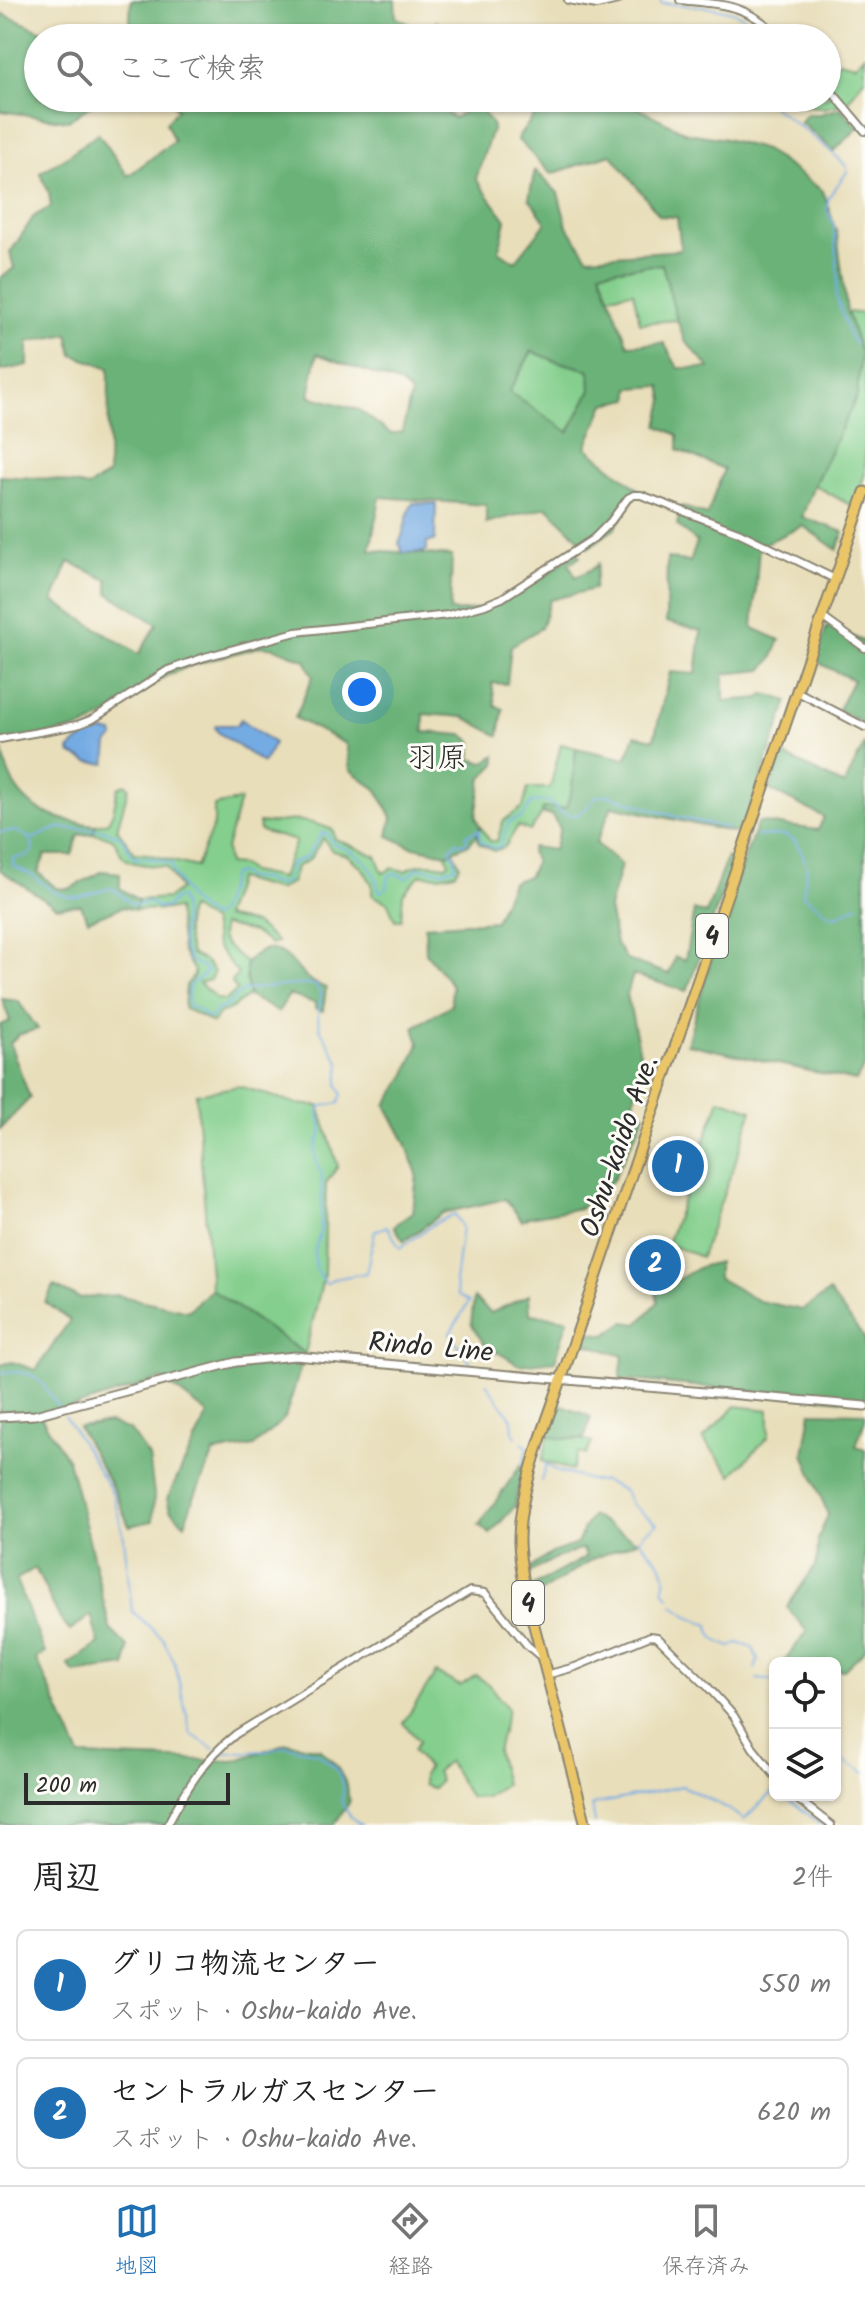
<!DOCTYPE html>
<html lang="ja">
<meta charset="utf-8">
<style>
:root{--surface:#fff;--page:#f2f2f2;--text:#222;--muted:#767676;--line:#e0e0e0;--accent:#1f6fb2}
body{margin:0;font-family:Kalam,"Klee One",sans-serif;background:var(--page);color:var(--text)}
.controls{position:absolute;right:24px;bottom:24px;display:grid;overflow:hidden;border-radius:12px;box-shadow:0 2px 6px #0004}
.controls button{width:72px;height:72px;display:grid;place-items:center;padding:0;border:0;border-bottom:2px solid var(--line);background:var(--surface);color:var(--text);font:40px sans-serif}
.scale{position:absolute;left:24px;bottom:20px;width:206px;box-sizing:border-box;padding-left:8px;border:4px solid #2b2b2b;border-top:0;font-size:22px;line-height:28px;white-space:nowrap;color:#2b2b2b;-webkit-text-stroke:6px #fdfcf7;paint-order:stroke}
.you{position:absolute;left:362px;top:692px;width:28px;height:28px;margin:-20px;border:6px solid #fff;border-radius:50%;background:#1a73e8;box-shadow:0 0 0 12px #1a73e833}
.badge{display:grid;place-items:center;width:52px;height:52px;border-radius:50%;background:var(--accent);color:#fff;font-size:26px;font-weight:700}
.pin{position:absolute;translate:-50% -50%;border:4px solid #fff;box-shadow:0 2px 8px #0006}
.list{margin:0;padding:0;list-style:none}
h2{display:flex;justify-content:space-between;align-items:center;height:104px;margin:0;padding:0 32px;font-size:34px}
h2 small{font-size:26px;font-weight:400;color:var(--muted)}
.list li{display:grid;grid-template-columns:52px 1fr auto;gap:24px;align-items:center;box-sizing:border-box;height:112px;margin:0 16px 16px;padding:0 16px;border:2px solid var(--line);border-radius:12px}
.list b{display:block;font-size:30px;white-space:nowrap}
.list p{margin:0;font-size:26px;white-space:nowrap;color:var(--muted)}
.list em{font-size:26px;font-style:normal;color:var(--muted)}
.icon{flex:none;width:44px;height:44px;fill:none;stroke:currentColor;stroke-width:2;stroke-linecap:round;stroke-linejoin:round}
.map{position:relative;flex:none;width:865px;height:1825px;overflow:hidden}
.search{position:absolute;background:var(--surface);box-shadow:0 2px 6px #0004;left:24px;right:24px;top:24px;height:88px;display:flex;align-items:center;gap:20px;box-sizing:border-box;padding:0 28px;border-radius:44px;color:var(--muted);font-size:30px}
.sheet{height:360px;background:var(--surface)}
nav{display:flex;justify-content:space-around;align-items:center;box-sizing:border-box;height:112px;border-top:2px solid var(--line);background:var(--surface);font-size:22px;color:var(--muted)}
nav a{display:grid;justify-items:center;gap:4px}
nav .on{color:var(--accent)}
.map>svg:first-child{display:block}
.green{fill:#84cf8d;stroke:#587d5c;stroke-width:2;fill-rule:evenodd}
.forest{fill:#6bb278;stroke:#4b6e52;stroke-width:2;fill-rule:evenodd}
.water{fill:#74abe3;stroke:#506b87;stroke-width:2}
.lines{fill:none;stroke-linecap:round;stroke-linejoin:round}
.stream{stroke:#74abe3;stroke-width:2}
.minor-casing{stroke:#8a8472;stroke-width:10}
.tertiary-casing{stroke:#8a8472;stroke-width:11}
.trunk-casing{stroke:#8a8472;stroke-width:13}
.minor{stroke:#fff;stroke-width:6}
.tertiary{stroke:#fff;stroke-width:7}
.trunk{stroke:#ebc669;stroke-width:9}
.labels{text-anchor:middle;stroke-width:6;stroke-linejoin:round;paint-order:stroke}
.shield{fill:#fdfcf7;stroke:#6a6a68;stroke-width:2}
.shield-label{font-size:26px;font-weight:bold;fill:#2b2b2b}
.street-label{font-size:28px;fill:#2b2b2b;stroke:#fdfcf7}
.neighbourhood-label{font-size:30px;fill:#2b2b2b;stroke:#fdfcf7}
</style>
<div class="map">
<svg width="865" height="1825" viewBox="0 0 865 1825">
<rect width="100%" height="100%" fill="#fdfcf7"/>
<filter id="ink" filterUnits="userSpaceOnUse"><feTurbulence type="fractalNoise" baseFrequency=".0125" numOctaves="2"/><feDisplacementMap in="SourceGraphic" scale="16" xChannelSelector="R" yChannelSelector="G"/><feConvolveMatrix kernelMatrix="1 2 1 2 8 2 1 2 1" color-interpolation-filters="sRGB"/></filter>
<filter id="wash" filterUnits="userSpaceOnUse"><feTurbulence type="fractalNoise" baseFrequency=".006" numOctaves="4" result="noise"/><feDisplacementMap in="SourceGraphic" scale="32" xChannelSelector="R" yChannelSelector="G"/><feGaussianBlur stdDeviation="1.8" result="paint"/><feColorMatrix in="noise" values="0 0 0 0 0 0 0 0 0 0 0 0 0 0 0 0 0 1.4 0 .05"/><feComposite in="paint" operator="in"/></filter>
<g filter="url(#wash)">
<rect width="100%" height="100%" fill="#e8deba"/>
<g class="green">
<polygon points="865,54 865,77 847,103 823,108 804,105 803,98 827,98 827,70 839,61 856,65"/>
<polygon points="662,264 677,320 640,323 633,292 609,296 599,271"/>
<polygon points="847,312 865,314 865,474 854,507 814,485 857,396 861,354"/>
<polygon points="532,351 555,361 590,370 591,390 569,433 508,392"/>
<path d="M561,744L576,748L572,789L566,808H543C543,817 534,823 530,831L518,826L505,847L494,851L479,843L477,835L480,826L490,841H497L503,821L523,807L528,788H550Z"/>
<path d="M125,784L129,787L117,829L135,853L147,854L196,867L214,824V806L240,800L226,849L228,864L242,865L251,872L281,878L296,841L260,831L259,823C269,824 276,823 286,821C302,819 318,824 333,830L335,839L376,856L383,873L392,868L405,871C419,861 430,864 446,866L449,863L446,854L453,852L460,865L455,873L440,876L420,875L403,894L401,920H395L388,903L372,895V884L363,869L347,855L332,851L323,838L309,860L296,867L292,882L278,890L237,879L224,917L255,924L277,942L270,944L253,932L222,925L221,938L227,946L246,963V978L249,996C239,1000 233,1011 221,1012L213,1023L184,1008L186,985L194,976V971L182,951L177,909L135,910L138,900L168,898L180,889L166,867C155,865 136,866 127,860C110,848 127,838 93,834L96,825L108,822L113,812L118,788ZM190,908L212,922L216,946L238,974L231,982L237,990L226,1000L217,999L199,983L210,980L214,972L205,961L191,954C186,937 183,925 190,908Z"/>
<polygon points="239,1086 297,1104 319,1106 338,1166 326,1183 324,1274 305,1354 211,1289 196,1094"/>
<polygon points="720,1099 752,1110 741,1146 701,1257 667,1244"/>
<polygon points="736,1406 769,1410 769,1436 732,1475 703,1439"/>
<path d="M549,1435C563,1441 578,1437 592,1442L586,1455L578,1453L572,1470L542,1461Z"/>
<polygon points="436,1673 460,1686 476,1675 489,1685 508,1709 497,1751 505,1784 486,1797 470,1798 448,1761 436,1772 440,1781 433,1788 423,1785 423,1775 428,1768 413,1751 419,1741 403,1723"/>
</g>
<g class="forest">
<polygon points="131,0 395,0 396,17 428,35 437,21 456,38 135,38 129,33"/>
<polygon points="0,13 45,32 43,38 38,38 38,54 34,66 38,68 38,98 102,98 68,121 0,111"/>
<path d="M168,98H442L437,107L454,118L477,104L493,126L476,179L506,220L499,251L515,262L546,223L529,198L535,170L558,193L567,226L588,257L681,250L677,217L660,216L611,154L551,174L517,139L547,98H629L632,105L687,133L726,139L765,150L823,191L837,234L847,312L861,354L857,396L814,485L802,517L844,532L837,550L803,526L759,546L753,628L780,640L772,659L762,670L724,674V701L760,698L764,694L788,701L741,834L612,806L596,843L621,865L609,908L616,944L627,960L669,974L675,957L685,960L694,910L706,914L727,857L734,860L687,991L633,975L627,994L641,1058L633,1109L645,1115L613,1180L580,1208L529,1217L522,1221L505,1199L443,1213L404,1241L394,1226L413,1212L417,1174L406,1143L386,1105L406,1074L419,1044L414,1027L451,1005L452,986L426,953L425,926L495,921L512,882L529,876L535,862L531,852L532,847L554,850L560,828L551,815L543,814V808H566L572,789L576,748L626,759L635,735L654,739L670,672L696,674L701,631L666,622L667,558L690,562L697,542L677,525L681,506L707,515L724,469L678,450V435L658,426L664,400L661,386L630,388V399L605,404L586,447L639,490L615,528L588,548L547,507L486,523V505L380,497L370,550L452,556L450,611C493,616 542,575 577,552L580,556L569,564L576,577L594,568L598,564L594,589L550,600L541,628L511,646L507,684L492,683L495,705L503,709L499,736L464,717L424,714V732L463,735L473,742L471,759L484,763L496,755V764L482,778L476,817L480,826L477,835L469,844L446,854L410,846L388,836L392,817L377,790L350,770L346,744L295,718L313,676L305,660L275,648L262,646L192,665L166,676L108,715L83,728L1,743C4,753 5,764 9,774C25,812 58,821 96,825L93,834L79,835L72,855H45L38,872L56,888L69,889L103,871L120,873V888L138,900L135,910L123,907L88,920L81,905L56,907L0,870V476L52,479L88,487L108,475L109,368L73,355L68,334L28,342V365L0,371V278L14,268L10,253L34,216L51,207L49,193L40,173L69,155L98,133L128,176L174,141L166,123L177,109ZM662,264L677,320L685,341L710,368H678L664,343L628,345L600,271ZM532,351L555,361L590,370L591,390L569,432L509,392ZM317,354L401,384L411,394L402,432L391,434L359,410L309,396ZM69,562L108,580V593L157,624L139,654L53,601Z"/>
<polygon points="841,108 858,128 834,151 800,122 807,114 820,114"/>
<polygon points="827,626 865,642 865,724 838,710 853,680 815,661"/>
<path d="M865,743V1065L856,1081L687,1044C707,969 730,894 758,822L818,830L824,817L770,790L781,754L844,785Z"/>
<path d="M266,949C291,951 291,965 308,979C313,983 319,985 326,988L323,1011L315,1009V1003L289,995L278,1012L249,996L246,978V963L254,955Z"/>
<polygon points="2,999 18,1001 38,1029 18,1035 10,1044 30,1098 0,1129 0,1025 10,1021"/>
<polygon points="718,1262 718,1278 759,1301 802,1310 829,1292 865,1339 865,1402 620,1379 623,1356 584,1343 587,1332 606,1335 624,1322 638,1324 658,1302 656,1292 700,1267"/>
<polygon points="54,1286 79,1298 117,1295 188,1311 211,1289 305,1354 285,1418 254,1446 214,1453 192,1502 185,1524 170,1510 167,1499 208,1414 162,1379 41,1417 68,1460 88,1535 110,1629 128,1647 126,1666 74,1673 68,1665 99,1644 91,1615 70,1631 60,1619 35,1568 16,1580 45,1653 36,1658 80,1756 234,1761 287,1743 320,1749 336,1765 347,1785 349,1803 334,1825 0,1825 0,1365 12,1362 36,1370 70,1320 45,1302"/>
<polygon points="529,1295 530,1314 568,1319 555,1361 519,1365 484,1344 471,1324 474,1298 491,1313"/>
<polygon points="560,1404 591,1417 584,1439 557,1438 549,1435"/>
<polygon points="811,1412 865,1413 865,1420 856,1446 865,1449 865,1650 844,1670 835,1670 835,1663 782,1663 807,1632 787,1607 817,1563 818,1539 828,1515 804,1454"/>
<polygon points="109,1423 130,1430 149,1457 154,1494 153,1521 129,1526 115,1492 78,1427"/>
<polygon points="521,1465 523,1469 515,1506 490,1534 479,1525"/>
<polygon points="592,1516 637,1541 593,1559 534,1596 533,1586 586,1557 583,1549 558,1557 531,1572 529,1569 552,1553 577,1544 584,1528"/>
</g>
<g class="water">
<path d="M413,503L436,504L435,540L427,543V550L424,552L403,553L399,543C406,531 405,515 413,503Z"/>
<polygon points="241,719 274,743 263,763 218,732 215,727 216,725 237,725"/>
<polygon points="91,730 113,733 114,737 108,744 106,764 88,762 71,754 69,750"/>
</g>
<g class="lines">
<g class="stream">
<path d="M660,0L661,3C686,6 727,5 747,19L737,38"/>
<path d="M763,98C790,122 822,140 847,167V172L828,198L827,210L834,225L838,278L836,296L848,332L855,344"/>
<path d="M0,832L17,831L29,838H34L58,828L103,830L121,837L134,858L153,859L172,864L173,872L190,901L212,918L220,911L232,875L239,873L246,878L263,879L278,885L287,881L291,864L306,857L323,832L328,835L334,845C348,848 367,859 373,872C377,879 376,885 380,892L387,888L389,876L393,873L407,878L418,868L442,871L455,867V858L450,849L457,842L464,844L467,842L466,835L479,830C478,842 484,845 495,848L500,846L509,822L522,817L532,802L547,801C571,822 578,820 597,796L608,795L677,817L728,828"/>
<polyline points="757,836 784,835 795,841 802,853 807,868 803,895 830,915 836,916 859,905"/>
<path d="M29,838L33,846L32,852L27,856L13,858V866L30,874L54,892L69,897H78L111,888C127,896 128,911 148,902L158,907H167L174,899L179,897C189,911 176,939 187,956C192,965 202,964 207,972C193,986 186,978 188,1006L199,1010L206,1017H212L217,1009C230,1008 232,996 244,991C253,988 307,983 316,985L321,995L318,1016L320,1029L340,1063L338,1085L342,1094L339,1103L322,1106L319,1111L322,1132L315,1149L316,1162L322,1174L321,1229L314,1254L316,1269L326,1284L333,1279L366,1273L375,1231L387,1226L400,1248L435,1223L455,1214L462,1227L455,1282L457,1295L469,1302L450,1333L471,1363"/>
<path d="M0,1373C37,1369 39,1378 58,1407"/>
<polyline points="486,1383 512,1419 513,1432 516,1437"/>
<polyline points="65,1416 113,1494 124,1538 132,1611 163,1639 175,1664 191,1734 214,1749"/>
<polyline points="522,1442 527,1447 523,1464 524,1465"/>
<path d="M541,1481L546,1464L556,1471L593,1481H603L625,1491L631,1504L657,1524L644,1533L639,1540C653,1557 672,1566 663,1590L669,1597"/>
<path d="M673,1605L688,1616L709,1625C711,1640 718,1642 731,1647L738,1643L753,1648L758,1660L755,1669"/>
<polyline points="757,1679 775,1681"/>
<polyline points="222,1753 268,1751 286,1746 317,1753 329,1762 338,1772 344,1788 341,1802 350,1816 361,1825"/>
<polyline points="835,1756 865,1773"/>
<polyline points="783,1795 822,1825"/>
<polyline points="595,1823 592,1805 682,1786 727,1808 744,1820 775,1789"/>
</g>
</g>
</g>
<g filter="url(#ink)">
<g class="lines">
<g class="minor-casing">
<g id="minor">
<polyline points="568,0 597,5 618,0"/>
<path d="M680,0C726,5 747,4 781,38"/>
<polyline points="827,86 865,131"/>
<polyline points="822,617 865,648"/>
<polyline points="796,691 865,727"/>
<polyline points="0,739 77,725 93,719 168,670 205,657 296,632 448,615 485,605 502,598 593,539 611,521 628,498 634,495 641,495 738,532 835,579"/>
<polyline points="546,1675 575,1667 650,1636 657,1637 707,1686 734,1716 753,1748 775,1776"/>
<polyline points="792,1795 831,1825"/>
<path d="M167,1825C186,1789 204,1759 236,1734L470,1591L485,1593L527,1645L541,1657"/>
</g>
</g>
<g class="tertiary-casing">
<polyline id="tertiary" points="0,1417 35,1415 236,1362 295,1356 865,1406"/>
</g>
<g class="trunk-casing">
<path id="trunk" d="M586,1825L526,1595C523,1577 519,1558 519,1539C519,1490 545,1427 561,1380L865,492"/>
</g>
<use href="#minor" class="minor"/>
<use href="#tertiary" class="tertiary"/>
<use href="#trunk" class="trunk"/>
</g>
</g>
<g class="labels">
<g class="shield">
<rect x="696" y="914" width="32" height="44" rx="6"/>
<rect x="512" y="1581" width="32" height="44" rx="6"/>
</g>
<g class="shield-label">
<text x="712" y="945">4</text>
<text x="528" y="1612">4</text>
</g>
<g class="street-label">
<text transform="translate(618 1146) rotate(-71)" y="10">Oshu-kaido Ave.</text>
<text transform="translate(431 1346) rotate(5)" y="10">Rindo Line</text>
</g>
<g class="neighbourhood-label">
<text x="437" y="767">羽原</text>
</g>
</g>
</svg>
<div class="controls">
<button><svg class="icon" aria-label="locate" viewBox="0 0 24 24"><circle cx="12" cy="12" r="6"/><path d="M12 2v4M12 18v4M2 12h4M18 12h4"/></svg></button>
<button><svg class="icon" aria-label="layers" viewBox="0 0 24 24"><path d="M12 4l9 5-9 5-9-5zM3 14l9 5 9-5"/></svg></button>
</div>
<div class="scale">200 m</div>
<div class="you"></div>
<div class="pin badge" style="left:678px;top:1166px">1</div>
<div class="pin badge" style="left:655px;top:1265px">2</div>
<div class="search"><svg class="icon" aria-label="search" viewBox="0 0 24 24"><circle cx="10" cy="10" r="6"/><path d="M15 15l6 6"/></svg>ここで検索</div>
</div>
<section class="sheet">
<h2>周辺<small>2件</small></h2>
<ul class="list">
<li><span class="badge">1</span><div><b>グリコ物流センター</b><p>スポット · Oshu-kaido Ave.</p></div><em>550 m</em></li>
<li><span class="badge">2</span><div><b>セントラルガスセンター</b><p>スポット · Oshu-kaido Ave.</p></div><em>620 m</em></li>
</ul>
</section>
<nav>
<a class="on"><svg class="icon" aria-label="map" viewBox="0 0 24 24"><path d="M3 6l6-2 6 2 6-2v14l-6 2-6-2-6 2zM9 4v14M15 6v14"/></svg>地図</a>
<a><svg class="icon" aria-label="directions" viewBox="0 0 24 24"><path d="M12 3l9 9-9 9-9-9zM9 14v-3h6M13 9l2 2-2 2"/></svg>経路</a>
<a><svg class="icon" aria-label="saved" viewBox="0 0 24 24"><path d="M7 4h10v16l-5-4-5 4z"/></svg>保存済み</a>
</nav>
